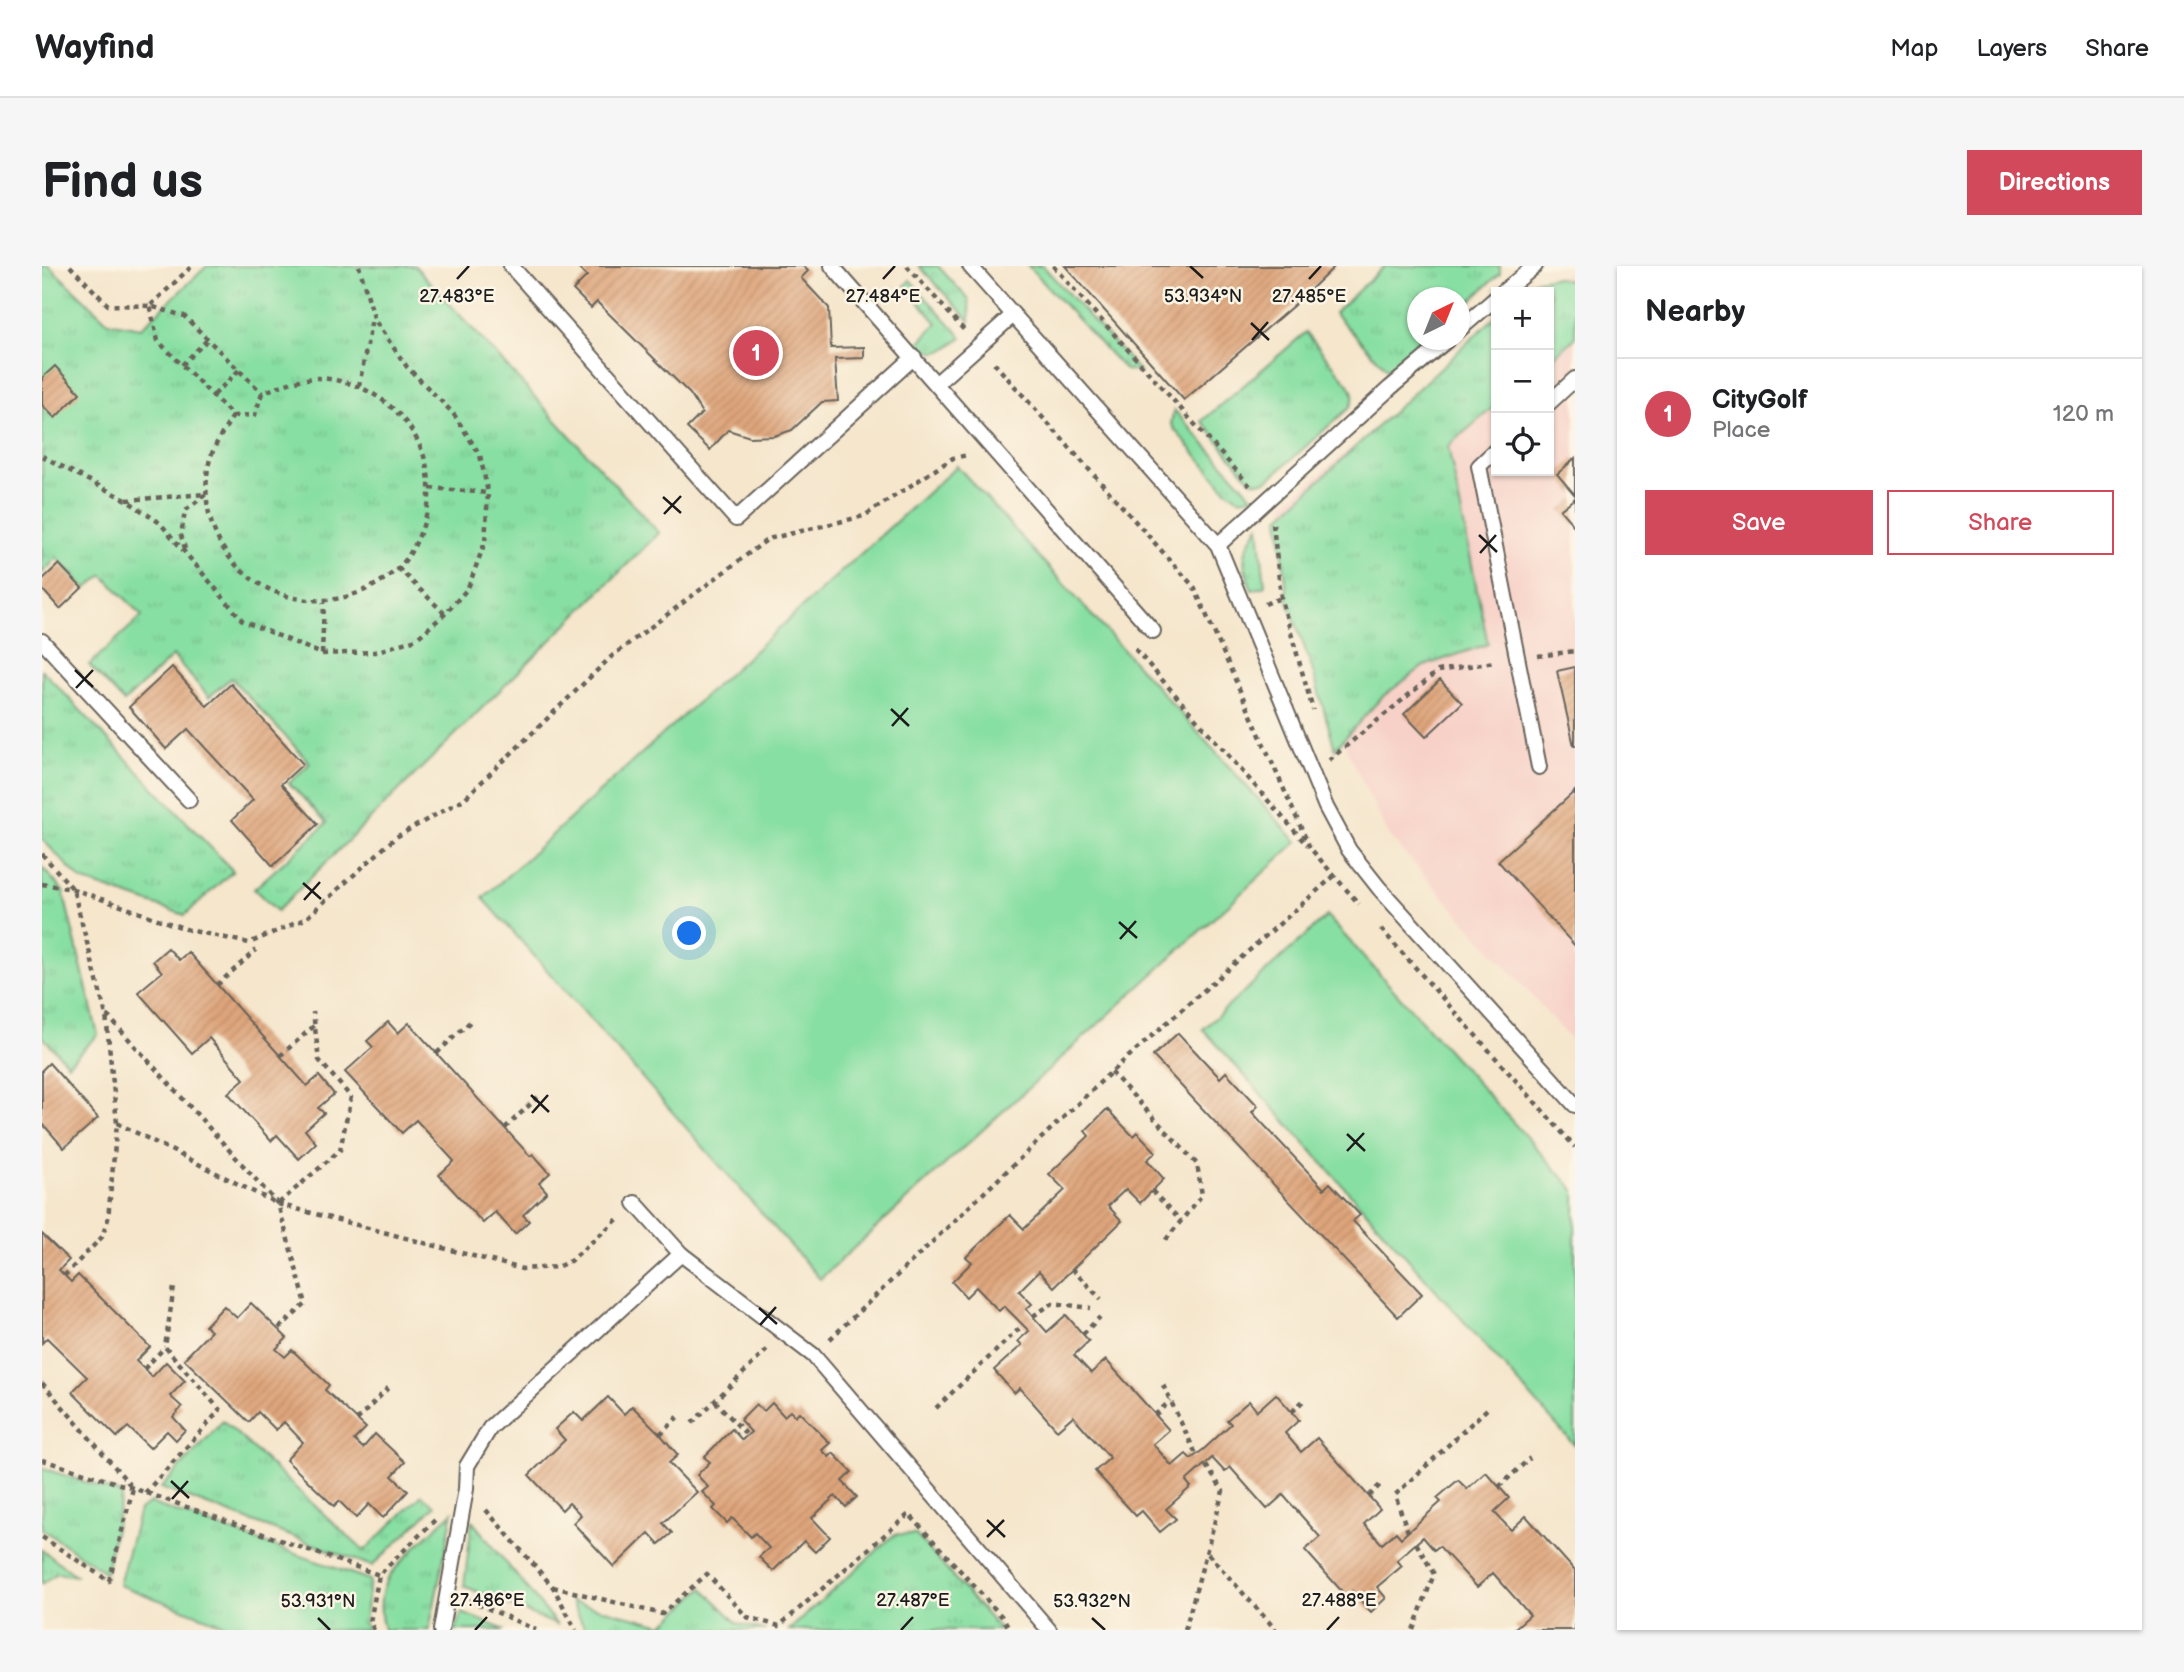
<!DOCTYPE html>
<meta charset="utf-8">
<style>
:root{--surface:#fff;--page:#f6f6f6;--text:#202124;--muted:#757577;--line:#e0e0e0;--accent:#d1495b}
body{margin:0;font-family:"Balsamiq Sans",sans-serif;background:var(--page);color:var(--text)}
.controls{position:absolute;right:21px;top:21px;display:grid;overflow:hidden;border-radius:0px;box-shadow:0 2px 5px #0004}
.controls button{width:63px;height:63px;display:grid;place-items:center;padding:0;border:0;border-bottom:2px solid var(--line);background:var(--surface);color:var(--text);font:35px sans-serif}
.compass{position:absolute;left:1365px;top:21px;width:63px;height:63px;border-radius:50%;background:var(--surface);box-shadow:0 2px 5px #0004;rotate:43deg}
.you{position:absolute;left:648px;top:668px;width:24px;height:24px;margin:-18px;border:5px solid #fff;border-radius:50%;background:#1a73e8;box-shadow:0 0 0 10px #1a73e833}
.badge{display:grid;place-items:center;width:46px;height:46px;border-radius:50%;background:var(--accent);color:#fff;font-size:23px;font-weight:700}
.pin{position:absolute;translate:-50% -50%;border:4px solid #fff;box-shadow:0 2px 7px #0006}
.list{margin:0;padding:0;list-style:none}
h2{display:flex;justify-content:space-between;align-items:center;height:91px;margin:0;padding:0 28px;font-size:30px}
h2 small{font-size:23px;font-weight:400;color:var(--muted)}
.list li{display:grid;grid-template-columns:46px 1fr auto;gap:21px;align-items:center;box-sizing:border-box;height:112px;padding:0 28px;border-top:2px solid var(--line)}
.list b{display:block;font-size:26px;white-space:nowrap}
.list p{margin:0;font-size:23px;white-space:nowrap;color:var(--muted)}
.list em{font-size:23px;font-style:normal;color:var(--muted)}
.actions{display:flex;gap:14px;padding:21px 28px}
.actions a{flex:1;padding:16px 0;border:2px solid var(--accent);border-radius:0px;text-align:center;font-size:24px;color:var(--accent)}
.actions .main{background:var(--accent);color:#fff}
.icon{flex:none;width:38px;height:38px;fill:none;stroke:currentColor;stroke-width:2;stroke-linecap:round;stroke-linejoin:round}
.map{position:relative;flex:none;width:1533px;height:1364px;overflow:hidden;border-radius:0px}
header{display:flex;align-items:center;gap:42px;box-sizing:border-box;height:98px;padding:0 35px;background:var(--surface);border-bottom:2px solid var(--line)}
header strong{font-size:33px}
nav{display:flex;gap:38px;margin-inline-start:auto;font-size:24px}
.intro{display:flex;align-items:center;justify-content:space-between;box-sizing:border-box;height:168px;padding:0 42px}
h1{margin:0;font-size:49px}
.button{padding:18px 32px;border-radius:0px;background:var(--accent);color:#fff;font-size:24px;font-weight:700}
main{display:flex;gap:42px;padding:0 42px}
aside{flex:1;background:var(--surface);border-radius:0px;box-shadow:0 2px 5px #0004}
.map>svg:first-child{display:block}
.built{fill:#f7d1c8}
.grass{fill:url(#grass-tufts);stroke:#527e60;stroke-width:2}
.pitch{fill:#88dfa3;stroke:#527e60;stroke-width:2}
.building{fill:url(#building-hatch)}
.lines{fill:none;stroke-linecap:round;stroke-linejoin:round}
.service-casing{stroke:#68635a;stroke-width:18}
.path{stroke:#68635a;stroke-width:4.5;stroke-dasharray:5 5;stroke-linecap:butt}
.service{stroke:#fff;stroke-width:14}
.ticks{fill:none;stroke:#1c1c1c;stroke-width:2.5}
.ticks-label{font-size:18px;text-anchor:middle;fill:#1c1c1c;stroke:#fcf5e5;stroke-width:5;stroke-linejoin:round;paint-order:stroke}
</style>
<header>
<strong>Wayfind</strong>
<nav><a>Map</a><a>Layers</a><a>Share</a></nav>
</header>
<div class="intro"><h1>Find us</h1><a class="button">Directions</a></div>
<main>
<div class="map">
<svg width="1533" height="1364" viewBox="0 0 1533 1364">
<defs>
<pattern id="grass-tufts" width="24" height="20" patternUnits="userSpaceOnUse" patternTransform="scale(1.75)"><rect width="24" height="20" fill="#88dfa3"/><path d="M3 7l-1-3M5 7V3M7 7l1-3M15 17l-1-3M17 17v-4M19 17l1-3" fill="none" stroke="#75bf8c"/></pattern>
<pattern id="building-hatch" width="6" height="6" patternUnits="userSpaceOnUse" patternTransform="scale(1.75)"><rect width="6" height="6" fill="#dea57b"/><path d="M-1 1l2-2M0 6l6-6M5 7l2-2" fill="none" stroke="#be8d6a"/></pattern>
</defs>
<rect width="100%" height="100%" fill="#fcf5e5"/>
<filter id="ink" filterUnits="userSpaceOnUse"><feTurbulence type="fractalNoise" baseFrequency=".0143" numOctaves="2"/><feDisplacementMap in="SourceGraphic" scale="14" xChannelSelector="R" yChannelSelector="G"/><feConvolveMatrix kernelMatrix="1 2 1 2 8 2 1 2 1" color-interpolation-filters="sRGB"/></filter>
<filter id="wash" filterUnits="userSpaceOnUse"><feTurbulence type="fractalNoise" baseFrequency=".00686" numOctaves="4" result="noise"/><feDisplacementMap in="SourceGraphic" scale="28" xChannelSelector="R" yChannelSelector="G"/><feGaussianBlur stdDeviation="1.57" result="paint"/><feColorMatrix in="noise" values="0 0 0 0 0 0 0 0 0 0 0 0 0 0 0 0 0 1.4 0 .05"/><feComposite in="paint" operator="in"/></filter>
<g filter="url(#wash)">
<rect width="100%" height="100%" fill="#f5e6cc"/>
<polygon class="built" points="1533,0 1533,778 1347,570 1305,484 1252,329 1242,237 1454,64 1454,205 1507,205 1507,26 1501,26"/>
<g class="grass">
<polygon points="0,0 7,0 66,56 99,62 165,0 373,0 617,267 235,645 212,623 285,557 247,517 268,497 189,412 167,431 131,390 82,436 47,399 100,350 61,309 44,323 15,292 0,307"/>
<polygon points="877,0 896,0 927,34 928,55"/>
<polygon points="986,0 1001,0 1098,106 1083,104"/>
<polygon points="1343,0 1458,0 1458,7 1418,45 1418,32 1376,32 1376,74 1387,74 1357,102 1347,105 1292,47"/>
<polygon points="1512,11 1533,16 1533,72 1507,95 1507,26 1480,26 1492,15"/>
<path d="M868,14L920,71C901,85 897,93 875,79L895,57L863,20Z"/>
<polygon points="1454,50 1454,139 1406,180 1446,378 1382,400 1340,431 1293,483 1270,402 1246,336 1237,252"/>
<path d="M1264,66L1308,120C1312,128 1313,132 1308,141L1226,214L1216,216L1208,214L1160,155Z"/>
<polygon points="1132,144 1211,231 1197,233 1184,224 1133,164 1129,157"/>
<path d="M1217,260L1223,320L1210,324C1198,295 1200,286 1217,260Z"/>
<polygon points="0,404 191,605 143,649 39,614 0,573"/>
<polygon points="0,601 21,625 56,769 26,798 0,770"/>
<polygon points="181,1155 322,1285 380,1229 393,1240 330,1300 119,1222"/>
<polygon points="0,1202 80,1228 64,1307 0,1263"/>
<polygon points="108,1237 328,1314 322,1356 325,1364 197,1364 77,1319 97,1244"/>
<path d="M411,1246L387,1364H342C338,1351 337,1333 342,1320C351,1299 393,1263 411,1246Z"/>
<polygon points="430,1255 515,1359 422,1320"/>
<polygon points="853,1268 874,1269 958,1364 747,1364"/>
<polygon points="0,1284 35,1310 15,1307 0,1318"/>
<polygon points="661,1322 695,1357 724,1364 544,1364 529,1335 621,1359"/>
<polygon points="420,1347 463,1364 413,1364"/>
</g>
<g class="pitch">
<polygon points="915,200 1255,576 778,1013 441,632"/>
<polygon points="1285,650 1533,925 1533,1180 1161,763"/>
</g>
<g id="blocks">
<g class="building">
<polygon points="535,0 761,0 766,5 759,12 787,42 789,82 822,81 822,92 793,93 796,135 780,136 750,164 732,170 708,171 686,164 668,184 645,162 660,147 648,128 555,36 549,42 531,24 545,10"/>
<polygon points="1023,0 1293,0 1259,33 1142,134"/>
<polygon points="13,100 38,127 13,152 0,139 0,112"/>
<polygon points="1533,192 1533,229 1515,208"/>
<polygon points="1533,232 1533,261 1518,244"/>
<polygon points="17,298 40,322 18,343 0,323 0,314"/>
<polygon points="130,401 165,440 189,418 261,498 239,518 276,558 231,600 190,554 211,534 146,463 124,483 87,441"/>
<polygon points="1533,401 1533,480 1532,480 1515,405"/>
<polygon points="1398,414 1420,437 1384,471 1362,448"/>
<polygon points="1533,525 1533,680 1456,595"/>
<polygon points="126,682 137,694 146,686 265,820 277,810 292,828 276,842 282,847 263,864 274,877 257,893 235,869 229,875 186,827 202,813 167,772 150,787 96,726 120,706 111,695"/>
<polygon points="346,756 356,767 367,757 488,890 491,888 508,907 497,917 505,926 481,949 487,955 473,968 453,946 441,957 397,909 412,895 374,854 360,867 303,806 331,781 325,775"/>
<polygon points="1136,767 1178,812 1184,806 1216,840 1210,846 1282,923 1288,917 1318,949 1311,955 1380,1028 1356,1051 1111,790"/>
<polygon points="7,797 56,852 22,882 0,857 0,804"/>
<polygon points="1065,843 1091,870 1095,866 1114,886 1105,894 1122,913 1098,937 1084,923 1066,940 1080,955 1012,1021 997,1005 977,1025 990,1038 984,1043 996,1056 1005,1066 1024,1049 1047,1075 1032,1089 1049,1107 1064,1094 1127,1164 1111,1178 1130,1200 1144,1188 1149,1193 1162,1183 1189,1158 1185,1154 1207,1135 1215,1145 1234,1128 1257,1154 1243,1167 1259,1186 1275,1172 1338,1243 1322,1258 1340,1278 1354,1266 1359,1272 1399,1236 1395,1232 1416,1214 1425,1223 1444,1206 1467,1232 1452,1246 1469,1264 1484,1250 1533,1305 1533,1364 1475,1364 1473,1362 1488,1349 1451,1307 1435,1321 1397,1280 1392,1284 1381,1271 1355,1294 1360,1300 1335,1321 1344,1332 1329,1346 1310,1325 1304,1330 1263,1284 1278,1271 1241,1229 1225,1243 1188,1201 1183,1206 1170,1192 1144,1215 1149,1221 1124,1243 1134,1253 1118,1266 1100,1245 1094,1250 1053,1205 1068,1192 1031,1150 1015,1164 978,1122 972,1127 952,1104 980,1079 976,1075 987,1065 962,1040 957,1045 934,1021 924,1031 910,1016 930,996 924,991 968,949 982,963 1023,924 1007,908 1047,870 1043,865"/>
<polygon points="0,968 27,994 17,1004 29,1016 36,1009 108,1081 94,1095 110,1111 124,1096 143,1115 128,1130 140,1141 131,1151 143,1164 134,1174 125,1165 108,1182 86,1161 75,1171 30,1126 45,1111 5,1072 0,1077"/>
<polygon points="209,1037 245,1072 234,1083 243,1091 250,1084 287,1119 283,1124 324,1162 312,1174 321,1182 333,1168 363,1196 350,1210 366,1225 341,1252 327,1238 314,1252 297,1235 292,1240 244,1194 261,1176 242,1156 234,1164 216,1146 207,1156 142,1093 169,1065 163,1060 182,1040 195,1052"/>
<polygon points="566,1131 582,1148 590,1140 618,1168 636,1189 627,1197 655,1226 621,1257 630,1267 617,1278 607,1267 572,1301 531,1257 539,1249 527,1237 520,1244 487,1209 523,1174 513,1163 532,1146 541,1155"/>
<polygon points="730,1137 742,1150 748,1145 753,1150 757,1146 788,1177 780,1184 787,1191 791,1187 810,1206 800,1215 815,1231 804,1241 793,1230 770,1252 788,1271 773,1286 762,1275 731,1305 717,1291 727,1282 713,1267 709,1271 690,1252 685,1257 671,1243 674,1240 660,1226 666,1221 655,1209 668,1196 662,1191 690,1163 700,1174 709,1166 698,1154 714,1138 722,1145"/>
</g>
</g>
</g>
<g filter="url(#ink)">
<use href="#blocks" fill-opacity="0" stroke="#68635a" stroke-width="2"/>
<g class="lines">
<g class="service-casing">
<g id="service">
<polyline points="469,0 694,253 872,91"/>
<polyline points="790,0 1111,365"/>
<polyline points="928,0 1176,279 1284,541 1307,584 1337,622 1533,839"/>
<polyline points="1461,26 1493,0"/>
<polyline points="1418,63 1454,32"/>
<polyline points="895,117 971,49"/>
<polyline points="1507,137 1533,113"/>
<polyline points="1454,184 1437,200 1497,501"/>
<polyline points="1176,279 1348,122 1405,74"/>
<polyline points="0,375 147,534"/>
<polyline points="593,937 639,988 771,1089 1007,1364"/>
<polyline points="399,1364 424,1223 425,1200 448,1162 639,988"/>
</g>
</g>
<g class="path">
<polyline points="28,0 66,39 108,40 142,50 220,127"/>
<polyline points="865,0 923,65"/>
<polyline points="1011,0 1209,221"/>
<polyline points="109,39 150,0"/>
<polyline points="108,41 116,75 191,150"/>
<polyline points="952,97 1152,321 1268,582 1317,638"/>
<polyline points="140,99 166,73"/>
<polyline points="317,120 330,53"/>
<polyline points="172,129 197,104"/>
<path d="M191,150C181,166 169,183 166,202C149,311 270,375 353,305C365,295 373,280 379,265C407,195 360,123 287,113C263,109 241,119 220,127"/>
<polyline points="191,150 213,149 220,127"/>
<polyline points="0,190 84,234 118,257 201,355 280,388 333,386 374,373 403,348 426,322 443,276 446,227 438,189 411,147 365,101 333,55 317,0"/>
<polyline points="388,222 446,227"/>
<polyline points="85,234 164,228 143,245 139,269 144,286"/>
<polyline points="1231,258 1239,332 1271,444"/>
<polyline points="356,302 403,348"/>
<polyline points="1223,338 1239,332"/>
<polyline points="1093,383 1265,579"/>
<polyline points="280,388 282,336"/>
<polyline points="1496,390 1533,385"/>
<polyline points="1287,494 1396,405 1452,396"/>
<polyline points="0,588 31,623 64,749 75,857 66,953 60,971 22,1010"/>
<polyline points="0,618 31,623 147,664 207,677 263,653 354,571 422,533 570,390 726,273 822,250 911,192 926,189"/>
<polyline points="1339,663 1533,881"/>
<polyline points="175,719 214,684"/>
<polyline points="65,749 236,938 264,1038 236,1063"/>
<polyline points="395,787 429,755"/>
<polyline points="238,790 273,759"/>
<polyline points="1069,806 1155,898 1160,929 1122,976"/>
<polyline points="75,857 236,938 480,1003 515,1001 528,995 577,952"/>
<polyline points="463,862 497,830"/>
<polyline points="1110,925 1139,955"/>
<polyline points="237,937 298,884 309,831 277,794 271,746"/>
<polyline points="1030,1003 1059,1033"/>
<polyline points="991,1050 1011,1037 1049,1042"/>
<polyline points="1041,1068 1058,1051"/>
<polyline points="788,1073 1069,806 1292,610"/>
<polyline points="102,1103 123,1081"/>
<polyline points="0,1117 91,1222 67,1315 0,1271"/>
<polyline points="1121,1119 1154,1188"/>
<polyline points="673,1135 705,1169"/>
<polyline points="894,1142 981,1059"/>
<polyline points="1250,1146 1264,1132"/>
<polyline points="1113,1149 1128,1135"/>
<polyline points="315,1154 347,1121"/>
<polyline points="650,1157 727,1082"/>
<polyline points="618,1168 638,1149"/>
<polyline points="0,1194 91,1222 337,1309"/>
<polyline points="1457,1221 1488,1192"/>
<polyline points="103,1227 178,1144 123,1081 132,1021"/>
<polyline points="1327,1230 1341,1216"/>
<polyline points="444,1244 511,1321 534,1364"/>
<polyline points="1366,1266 1353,1229 1445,1143"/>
<polyline points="1166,1288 1234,1364"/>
<polyline points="511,1321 620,1348 665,1308 705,1351 737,1360 867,1248 962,1353 968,1364"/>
<polyline points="427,1334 494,1364"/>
<polyline points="332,1364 328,1356 337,1309 396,1251"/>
<polyline points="1143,1364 1181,1225 1163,1198"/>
<polyline points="1371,1364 1392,1308 1374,1277"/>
</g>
<use href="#service" class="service"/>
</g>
</g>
<path class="ticks" d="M1148,0L1161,12M415,13L427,0M841,13L853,0M1267,13L1279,0M1209,57L1227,74M1210,74L1226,56M621,231L639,247M622,248L639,230M1437,269L1455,286M1438,287L1454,269M33,404L51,421M34,422L51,404M849,443L867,460M850,460L866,442M261,617L279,633M262,634L278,616M1077,656L1095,672M1078,673L1094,655M489,829L507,846M490,847L506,829M1305,868L1323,885M1305,885L1322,867M717,1042L735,1058M718,1059L734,1041M129,1215L147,1232M130,1233L146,1215M945,1254L963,1271M945,1271L962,1254M276,1352L288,1364M1050,1352L1063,1364M433,1364L445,1351M859,1364L871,1351M1285,1364L1297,1351"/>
<g class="ticks-label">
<text x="1161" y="36">53.934°N</text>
<text x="415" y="36">27.483°E</text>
<text x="841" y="36">27.484°E</text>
<text x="1267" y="36">27.485°E</text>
<text x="445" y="1340">27.486°E</text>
<text x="871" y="1340">27.487°E</text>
<text x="1297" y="1340">27.488°E</text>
<text x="276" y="1341">53.931°N</text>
<text x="1050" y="1341">53.932°N</text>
</g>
</svg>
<div class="controls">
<button>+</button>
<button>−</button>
<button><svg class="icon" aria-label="locate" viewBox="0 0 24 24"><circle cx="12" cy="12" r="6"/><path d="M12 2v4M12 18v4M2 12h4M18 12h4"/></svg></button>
</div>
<svg class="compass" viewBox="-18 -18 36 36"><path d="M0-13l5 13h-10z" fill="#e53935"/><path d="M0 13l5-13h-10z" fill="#757577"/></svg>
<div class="you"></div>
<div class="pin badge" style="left:714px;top:87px">1</div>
</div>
<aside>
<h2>Nearby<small></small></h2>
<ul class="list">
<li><span class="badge">1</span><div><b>CityGolf</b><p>Place</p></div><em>120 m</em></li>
</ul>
<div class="actions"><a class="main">Save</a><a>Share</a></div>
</aside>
</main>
